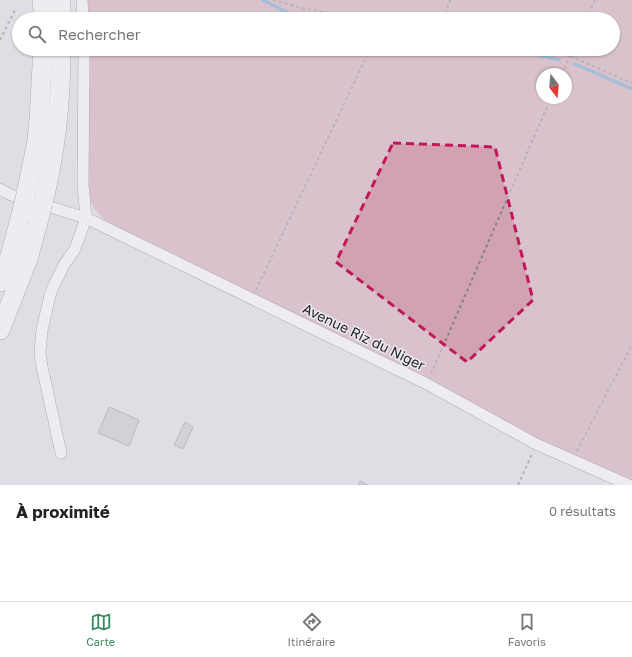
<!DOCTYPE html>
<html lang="fr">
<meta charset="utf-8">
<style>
:root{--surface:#fff;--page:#f6f6f6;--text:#222;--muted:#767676;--line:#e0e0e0;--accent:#388b5d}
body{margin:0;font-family:"Golos Text",sans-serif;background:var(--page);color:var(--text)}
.compass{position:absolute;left:536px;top:68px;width:36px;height:36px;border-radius:50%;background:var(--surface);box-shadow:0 1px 3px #0004;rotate:164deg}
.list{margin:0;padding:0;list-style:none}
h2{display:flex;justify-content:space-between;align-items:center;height:52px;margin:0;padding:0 16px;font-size:17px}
h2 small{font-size:13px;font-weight:400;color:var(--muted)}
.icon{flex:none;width:22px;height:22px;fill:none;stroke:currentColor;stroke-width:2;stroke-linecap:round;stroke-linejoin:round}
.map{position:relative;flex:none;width:632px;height:485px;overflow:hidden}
.search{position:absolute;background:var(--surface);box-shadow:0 1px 3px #0004;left:12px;right:12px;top:12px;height:44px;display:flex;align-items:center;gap:10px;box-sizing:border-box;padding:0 14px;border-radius:22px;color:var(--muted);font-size:15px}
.sheet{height:116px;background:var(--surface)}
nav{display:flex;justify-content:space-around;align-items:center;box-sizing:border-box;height:56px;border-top:1px solid var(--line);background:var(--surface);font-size:11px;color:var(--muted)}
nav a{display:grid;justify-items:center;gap:2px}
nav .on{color:var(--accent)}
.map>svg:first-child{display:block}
.green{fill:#d1a3b0;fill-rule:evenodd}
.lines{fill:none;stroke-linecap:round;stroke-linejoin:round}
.stream{stroke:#619bca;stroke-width:3.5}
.building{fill:#c1c3ca;stroke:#91939a}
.street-casing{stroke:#76747a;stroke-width:12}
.highway-casing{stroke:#76747a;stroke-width:20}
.path{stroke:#858388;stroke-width:2;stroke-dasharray:3 3;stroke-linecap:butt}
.street{stroke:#fff;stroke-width:11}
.highway{stroke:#fff;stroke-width:19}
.highway-bridge-casing{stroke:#76747a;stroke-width:20;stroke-linecap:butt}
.highway-bridge{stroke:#fff;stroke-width:19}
.marked{fill:none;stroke:#c2185b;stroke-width:3;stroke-dasharray:8 5;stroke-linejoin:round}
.labels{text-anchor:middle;stroke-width:3;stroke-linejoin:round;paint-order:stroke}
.street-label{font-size:14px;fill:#262528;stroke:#edebf2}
</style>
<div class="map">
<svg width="632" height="485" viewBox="0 0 632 485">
<rect width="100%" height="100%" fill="#e0dde4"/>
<path class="green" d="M87,0H632V481L525,433L106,221C91,207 90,203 87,183L90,67L89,49H613V19H87ZM542,74H566V98H542Z"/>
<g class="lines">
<g class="stream">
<path d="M263,0C277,7 290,16 306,19"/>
<polyline points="515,49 559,60"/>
<polyline points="575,64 632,89"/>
</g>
</g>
<g class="building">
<polygon points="109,407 139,420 129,446 98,433"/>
<polygon points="185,422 193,427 183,449 174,445"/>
<polygon points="360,481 368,485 358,485"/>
</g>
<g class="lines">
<g class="street-casing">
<g id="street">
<polyline points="82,0 83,19"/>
<polyline points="0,189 11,195 86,218 427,384 536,444 629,485"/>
<polyline points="61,453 41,362 40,352 42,330 50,295 53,287 64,265 75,249 86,218 83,185 84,49"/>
</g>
</g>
<g class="highway-casing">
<g id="highway">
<polyline points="42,0 44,19"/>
<polyline points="61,0 61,19"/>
<polyline points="26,194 37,141 39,119 43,49"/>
<path d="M43,203C56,151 61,102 61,49"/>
<polyline points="0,282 10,256 21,215"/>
<polyline points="0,330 28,259 37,226"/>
</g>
</g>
<g class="path">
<polyline points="273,0 302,8 359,19"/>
<polyline points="443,19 450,0"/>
<polyline points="586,19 595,0"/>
<polyline points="0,40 16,8"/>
<polyline points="541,49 570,56 632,83"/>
<polyline points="562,74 573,49"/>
<polyline points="256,290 370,49"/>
<polyline points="431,374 551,98"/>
<polyline points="577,451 632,345"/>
<polyline points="518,485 532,454"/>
</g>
<use href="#street" class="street"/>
<use href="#highway" class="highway"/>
<g class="highway-bridge-casing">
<g id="highway-bridge">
<polyline points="21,215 26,194"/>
<polyline points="37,226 43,203"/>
</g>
</g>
<use href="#highway-bridge" class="highway-bridge"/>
</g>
<path d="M0 0H632V485H0ZM393,143L495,147L533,300L467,362L336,262Z" fill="#e0dde4" fill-opacity=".55" fill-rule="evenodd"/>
<path class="marked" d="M393,143L495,147L533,300L467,362L336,262Z"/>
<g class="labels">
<g class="street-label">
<text transform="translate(364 337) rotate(26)" y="5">Avenue Riz du Niger</text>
</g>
</g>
</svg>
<svg class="compass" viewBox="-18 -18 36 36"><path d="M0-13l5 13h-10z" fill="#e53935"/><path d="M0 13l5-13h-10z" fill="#767676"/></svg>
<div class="search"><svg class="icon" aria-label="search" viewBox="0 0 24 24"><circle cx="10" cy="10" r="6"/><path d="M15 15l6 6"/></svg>Rechercher</div>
</div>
<section class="sheet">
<h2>À proximité<small>0 résultats</small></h2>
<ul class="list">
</ul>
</section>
<nav>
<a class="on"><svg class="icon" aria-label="map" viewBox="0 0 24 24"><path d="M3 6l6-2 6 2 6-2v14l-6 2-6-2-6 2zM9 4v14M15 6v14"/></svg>Carte</a>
<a><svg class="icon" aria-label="directions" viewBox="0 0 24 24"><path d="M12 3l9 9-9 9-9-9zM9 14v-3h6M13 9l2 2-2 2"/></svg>Itinéraire</a>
<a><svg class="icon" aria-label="saved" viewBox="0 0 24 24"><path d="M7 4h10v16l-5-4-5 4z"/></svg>Favoris</a>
</nav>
